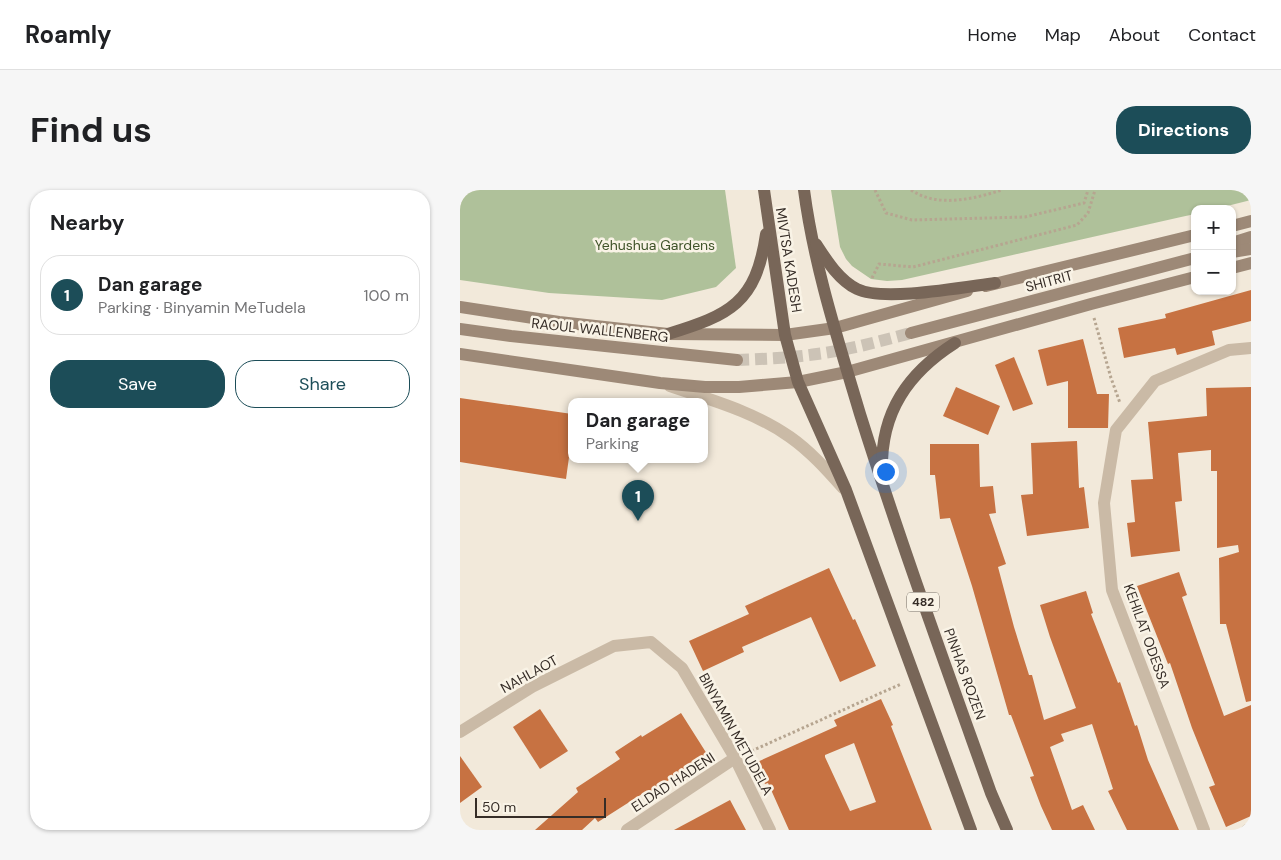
<!DOCTYPE html>
<meta charset="utf-8">
<style>
:root{--surface:#fff;--page:#f6f6f6;--text:#202124;--muted:#757577;--line:#e0e0e0;--accent:#1c4d58}
body{margin:0;font-family:"DM Sans",sans-serif;background:var(--page);color:var(--text)}
.controls{position:absolute;right:15px;top:15px;display:grid;overflow:hidden;border-radius:10px;box-shadow:0 1px 4px #0004}
.controls button{width:45px;height:45px;display:grid;place-items:center;padding:0;border:0;border-bottom:1px solid var(--line);background:var(--surface);color:var(--text);font:25px sans-serif}
.scale{position:absolute;left:15px;bottom:12px;width:131px;box-sizing:border-box;padding-left:5px;border:2px solid #362d27;border-top:0;font-size:14px;line-height:18px;white-space:nowrap;color:#362d27;-webkit-text-stroke:4px #f9f3e6;paint-order:stroke}
.you{position:absolute;left:425px;top:281px;width:18px;height:18px;margin:-12px;border:4px solid #fff;border-radius:50%;background:#1a73e8;box-shadow:0 0 0 8px #1a73e833}
.badge{display:grid;place-items:center;width:32px;height:32px;border-radius:50%;background:var(--accent);color:#fff;font-size:16px;font-weight:700}
.pin{position:absolute;translate:-50% -41px;filter:drop-shadow(0 1px 2px #0008)}
.pin::after{content:'';position:absolute;top:26px;width:18px;height:15px;background:inherit;clip-path:polygon(0 0,100% 0,50% 100%)}
.popup{position:absolute;left:108px;top:208px;width:140px;height:65px;box-sizing:border-box;display:grid;place-content:center;border-radius:10px;background:var(--surface);filter:drop-shadow(0 1px 4px #0005);font-size:16px;white-space:nowrap;color:var(--muted)}
.popup b{font-size:19px;color:var(--text)}
.popup::after{content:'';position:absolute;left:50%;top:100%;margin-left:-10px;border:10px solid transparent;border-top-color:var(--surface)}
.list{margin:0;padding:0;list-style:none}
h2{display:flex;justify-content:space-between;align-items:center;height:65px;margin:0;padding:0 20px;font-size:21px}
h2 small{font-size:16px;font-weight:400;color:var(--muted)}
.list li{display:grid;grid-template-columns:32px 1fr auto;gap:15px;align-items:center;box-sizing:border-box;height:80px;margin:0 10px 10px;padding:0 10px;border:1px solid var(--line);border-radius:20px}
.list b{display:block;font-size:19px;white-space:nowrap}
.list p{margin:0;font-size:16px;white-space:nowrap;color:var(--muted)}
.list em{font-size:16px;font-style:normal;color:var(--muted)}
.actions{display:flex;gap:10px;padding:15px 20px}
.actions a{flex:1;padding:11px 0;border:1px solid var(--accent);border-radius:20px;text-align:center;font-size:18px;color:var(--accent)}
.actions .main{background:var(--accent);color:#fff}
.map{position:relative;flex:none;width:791px;height:640px;overflow:hidden;border-radius:20px}
header{display:flex;align-items:center;gap:30px;box-sizing:border-box;height:70px;padding:0 25px;background:var(--surface);border-bottom:1px solid var(--line)}
header strong{font-size:24px}
nav{display:flex;gap:28px;margin-inline-start:auto;font-size:18px}
.intro{display:flex;align-items:center;justify-content:space-between;box-sizing:border-box;height:120px;padding:0 30px}
h1{margin:0;font-size:35px}
.button{padding:12px 22px;border-radius:20px;background:var(--accent);color:#fff;font-size:18px;font-weight:700}
main{display:flex;gap:30px;padding:0 30px}
aside{flex:1;background:var(--surface);border-radius:20px;box-shadow:0 1px 4px #0004}
.map>svg:first-child{display:block}
.green{fill:#afc19a}
.building{fill:#c77242;fill-rule:evenodd}
.lines{fill:none;stroke-linecap:round;stroke-linejoin:round}
.secondary-tunnel{stroke:#ccc3b6;stroke-width:12;stroke-dasharray:12 6;stroke-linecap:butt}
.path{stroke:#b6a590;stroke-width:3;stroke-dasharray:2.5 2.5;stroke-linecap:butt}
.street{stroke:#cabaa6;stroke-width:12}
.secondary{stroke:#9d8977;stroke-width:12}
.primary{stroke:#786658;stroke-width:12}
.labels{text-anchor:middle;stroke-width:5;stroke-linejoin:round;paint-order:stroke}
.shield{fill:#f9f3e6;stroke:#706860;stroke-width:1}
.shield-label{font-size:12px;font-weight:bold;fill:#362d27}
.park-label{font-size:14px;fill:#40542a;stroke:#f9f3e6}
.street-label{font-size:14px;fill:#362d27;stroke:#f9f3e6}
</style>
<header>
<strong>Roamly</strong>
<nav><a>Home</a><a>Map</a><a>About</a><a>Contact</a></nav>
</header>
<div class="intro"><h1>Find us</h1><a class="button">Directions</a></div>
<main>
<aside>
<h2>Nearby<small></small></h2>
<ul class="list">
<li><span class="badge">1</span><div><b>Dan garage</b><p>Parking · Binyamin MeTudela</p></div><em>100 m</em></li>
</ul>
<div class="actions"><a class="main">Save</a><a>Share</a></div>
</aside>
<div class="map">
<svg width="791" height="640" viewBox="0 0 791 640">
<rect width="100%" height="100%" fill="#f2e9da"/>
<g class="green">
<polygon points="0,0 265,0 276,78 256,97 202,110 89,103 0,90"/>
<polygon points="371,0 791,0 791,10 755,19 735,19 735,24 721,27 442,90 427,91 411,89 392,76 386,69 380,57"/>
</g>
<g class="building">
<polygon points="791,100 791,131 752,141 755,155 717,165 715,158 664,168 658,138 706,128 705,124"/>
<polygon points="623,149 637,204 649,204 648,238 608,238 608,191 587,196 578,160"/>
<polygon points="554,167 573,214 553,221 535,175"/>
<polygon points="496,197 540,216 528,245 483,226"/>
<polygon points="791,197 791,511 786,512 766,434 760,434 759,368 779,362 778,355 757,358 757,281 751,281 751,260 718,263 722,311 715,312 720,361 671,367 667,333 675,332 671,290 693,289 688,232 747,226 746,198"/>
<polygon points="0,208 112,224 112,260 110,260 106,289 0,272"/>
<polygon points="617,251 619,298 624,297 629,338 567,346 561,305 573,304 571,253"/>
<polygon points="470,254 519,254 520,297 533,296 536,323 529,324 546,374 538,377 554,437 569,485 572,485 584,530 616,518 590,447 580,415 626,401 633,423 631,424 658,493 660,492 675,536 677,535 688,570 719,640 667,640 648,601 653,599 632,534 601,544 604,551 590,557 612,620 623,615 635,640 592,640 581,616 570,587 574,586 551,525 549,525 512,396 490,328 480,329 475,285 470,285"/>
<polygon points="369,378 393,430 395,429 416,476 380,492 351,427 282,457 284,462 243,481 229,451 289,424 285,416"/>
<polygon points="719,382 727,405 722,407 764,526 791,515 791,626 766,637 749,597 755,595 732,538 710,473 708,474 677,396"/>
<path d="M421,509L433,535L431,536L472,640H329L308,593L305,594L295,573L377,536L374,530ZM394,553L416,612L390,621L365,567V565Z"/>
<polygon points="80,519 108,561 80,579 53,537"/>
<polygon points="221,523 247,564 184,607 182,604 138,632 135,628 122,640 75,640 118,602 116,598 160,569 155,562 181,545 182,547"/>
<polygon points="0,566 22,597 0,613"/>
<polygon points="270,610 286,640 214,640"/>
</g>
<g class="lines">
<path class="secondary-tunnel" d="M277,170C304,169 330,168 357,164C389,160 420,151 451,143"/>
<g class="path">
<polyline points="415,0 426,23 452,30 565,27 624,13 628,0"/>
<path d="M451,0C478,18 513,9 542,0"/>
<polyline points="412,88 419,74 453,77 617,35 628,23 635,0"/>
<polyline points="634,128 651,188 660,213"/>
<polyline points="287,563 441,494"/>
</g>
<g class="street">
<path d="M210,196C251,210 295,222 330,247C350,261 367,280 383,298"/>
<polyline points="0,542 72,497 154,456 191,452 222,478 275,568 310,640"/>
<polyline points="167,640 275,568"/>
<polyline points="744,640 652,400 644,313 656,240 695,191 769,160 791,158"/>
<polyline points="787,640 791,638"/>
</g>
<g class="secondary">
<polyline points="772,36 791,31"/>
<polyline points="772,53 791,47"/>
<polyline points="772,62 791,59"/>
<polyline points="772,78 791,73"/>
<polyline points="526,96 735,45"/>
<polyline points="0,117 99,132 208,144 325,145 375,138 507,101"/>
<polyline points="0,139 51,146 277,170"/>
<polyline points="451,143 735,68"/>
<polyline points="0,164 200,193 245,197 279,197 338,192 387,182 631,114 735,87"/>
</g>
<g class="primary">
<polyline points="304,0 325,145 338,192 386,300 511,640"/>
<path d="M344,0C354,76 378,150 400,224C440,351 486,477 531,603L547,640"/>
<path d="M356,54C367,71 379,90 397,99C423,112 504,97 535,93"/>
<path d="M208,144C270,125 296,113 306,44"/>
<path d="M422,279C421,222 448,183 495,153"/>
</g>
</g>
<g class="labels">
<rect class="shield" x="447" y="402.5" width="32" height="19" rx="4"/>
<g class="shield-label">
<text x="463" y="416">482</text>
</g>
<g class="park-label">
<text x="195" y="60">Yehushua Gardens</text>
</g>
<g class="street-label">
<text transform="translate(329 70) rotate(81)" y="5">MIVTSA KADESH</text>
<text transform="translate(589 91) rotate(-15)" y="5">SHITRIT</text>
<text transform="translate(140 140) rotate(6)" y="5">RAOUL WALLENBERG</text>
<text transform="translate(687 446) rotate(70)" y="5">KEHILAT ODESSA</text>
<text transform="translate(69 484) rotate(-29)" y="5">NAHLAOT</text>
<text transform="translate(505 484) rotate(70)" y="5">PINHAS ROZEN</text>
<text transform="translate(276 544) rotate(61)" y="5">BINYAMIN METUDELA</text>
<text transform="translate(213 592) rotate(-33)" y="5">ELDAD HADENI</text>
</g>
</g>
</svg>
<div class="controls">
<button>+</button>
<button>−</button>
</div>
<div class="scale">50 m</div>
<div class="you"></div>
<div class="pin badge" style="left:178px;top:331px">1</div>
<div class="popup"><b>Dan garage</b>Parking</div>
</div>
</main>
